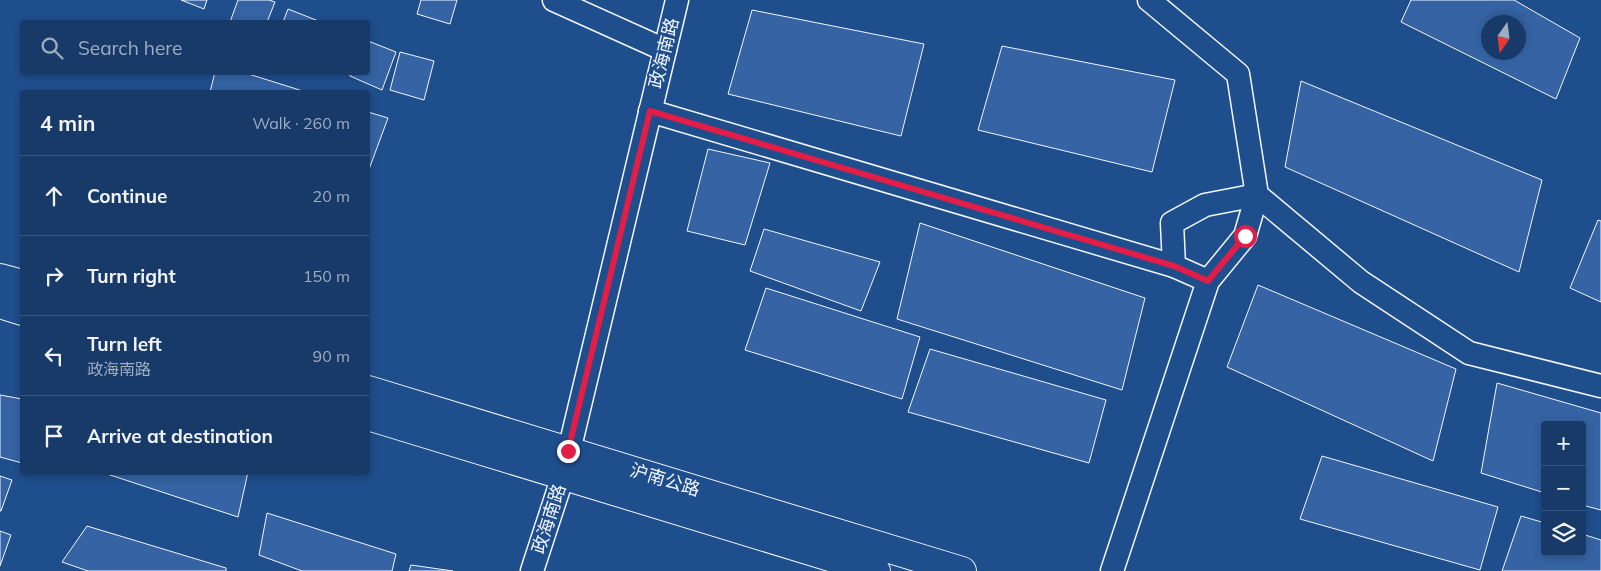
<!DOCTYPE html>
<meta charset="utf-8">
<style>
:root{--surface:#173a69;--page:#244571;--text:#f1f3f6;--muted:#9eadc0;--line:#36547d}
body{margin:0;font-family:Mulish,"Noto Sans SC",sans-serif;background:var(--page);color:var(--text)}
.controls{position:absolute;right:15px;bottom:15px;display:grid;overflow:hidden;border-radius:5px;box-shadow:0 2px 8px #0003}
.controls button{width:45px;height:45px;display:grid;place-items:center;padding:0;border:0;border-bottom:1px solid var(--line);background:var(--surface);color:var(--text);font:25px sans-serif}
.compass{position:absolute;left:1481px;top:15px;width:45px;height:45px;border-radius:50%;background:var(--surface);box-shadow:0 2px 8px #0003;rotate:194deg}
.stop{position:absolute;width:15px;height:15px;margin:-11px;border:4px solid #e11d48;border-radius:50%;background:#fff}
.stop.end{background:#e11d48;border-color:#fff;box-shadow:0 1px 5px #0008}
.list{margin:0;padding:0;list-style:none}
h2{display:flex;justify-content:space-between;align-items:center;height:65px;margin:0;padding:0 20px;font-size:21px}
h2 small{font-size:16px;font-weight:400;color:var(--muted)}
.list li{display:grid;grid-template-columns:32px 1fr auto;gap:15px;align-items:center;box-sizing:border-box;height:80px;padding:0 20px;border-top:1px solid var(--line)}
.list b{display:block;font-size:19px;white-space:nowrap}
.list p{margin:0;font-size:16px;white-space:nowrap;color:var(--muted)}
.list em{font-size:16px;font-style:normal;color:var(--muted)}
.icon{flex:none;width:28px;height:28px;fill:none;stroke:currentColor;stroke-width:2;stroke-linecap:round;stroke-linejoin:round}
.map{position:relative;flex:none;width:1601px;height:571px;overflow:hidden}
.search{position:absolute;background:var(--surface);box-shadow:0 2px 8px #0003;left:20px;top:20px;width:350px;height:55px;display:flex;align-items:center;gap:12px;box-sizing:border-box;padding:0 18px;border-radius:5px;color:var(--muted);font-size:19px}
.panel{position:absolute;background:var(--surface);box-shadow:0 2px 8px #0003;left:20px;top:90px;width:350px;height:385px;border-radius:5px}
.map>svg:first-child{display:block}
.building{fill:#3563a3;stroke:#f2f6ff;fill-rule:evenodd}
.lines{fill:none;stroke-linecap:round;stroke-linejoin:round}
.street-casing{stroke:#f2f6ff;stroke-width:25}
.primary-casing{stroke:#f2f6ff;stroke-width:30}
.street{stroke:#1f4e8c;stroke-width:22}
.primary{stroke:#1f4e8c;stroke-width:28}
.route{stroke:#e11d48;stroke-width:6}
.labels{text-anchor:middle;stroke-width:4;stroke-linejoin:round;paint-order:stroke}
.street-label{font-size:18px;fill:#f2f6ff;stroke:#1f4e8c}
</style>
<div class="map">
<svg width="1601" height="571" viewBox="0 0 1601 571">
<rect width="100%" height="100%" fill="#1f4e8c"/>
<g class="building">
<polygon points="181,0 207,0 204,9"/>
<polygon points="238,0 269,0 275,2 267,22 230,22"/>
<polygon points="421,0 457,0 450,24 417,14"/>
<path d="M1411,0H1514L1580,38L1556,99L1401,22ZM1488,22H1518V52H1488Z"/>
<polygon points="288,9 321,22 283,22"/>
<polygon points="752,10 924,44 901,136 728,94"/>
<polygon points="368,41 396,52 382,90 350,76 351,72 368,72"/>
<polygon points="1002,46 1175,80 1152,172 978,130"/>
<polygon points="400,52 434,61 424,100 390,90"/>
<polygon points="215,72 242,72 306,92 210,92"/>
<polygon points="1301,81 1542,180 1519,272 1285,167"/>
<polygon points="368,112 388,118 368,172"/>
<polygon points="708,149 770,163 745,245 687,231"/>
<polygon points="1598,220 1601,221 1601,302 1570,288"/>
<polygon points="920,223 1145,298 1122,390 897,319"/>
<polygon points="764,229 880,262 861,311 750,271"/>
<polygon points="1258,285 1456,369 1433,461 1227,367"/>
<polygon points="766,288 920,337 902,399 745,350"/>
<polygon points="930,349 1106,400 1089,463 908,412"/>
<polygon points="1497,383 1601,413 1601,510 1582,505 1582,425 1545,425 1545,493 1481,473"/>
<polygon points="0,395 22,399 22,463 0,457"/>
<polygon points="1322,456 1498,507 1480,570 1300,519"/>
<polygon points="101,472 248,472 238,517"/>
<polygon points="0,476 12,480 1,511 0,511"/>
<polygon points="267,513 396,554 392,571 302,571 259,555"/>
<polygon points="1521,516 1545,523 1545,552 1582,552 1582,534 1601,540 1601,571 1502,571"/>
<polygon points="87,526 226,568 226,571 88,571 62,562"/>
<polygon points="0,531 11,535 0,566"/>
<polygon points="411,565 453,571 409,571"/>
</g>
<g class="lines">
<g class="street-casing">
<g id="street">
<polyline points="554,0 665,50"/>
<polyline points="1149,0 1238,74 1257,195 1361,282 1469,353 1601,386"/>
<polyline points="650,111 1174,266"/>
<polyline points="532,571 563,476 677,0"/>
<polyline points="1112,571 1208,281 1245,236 1257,195 1205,205 1172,223 1174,266 1208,281"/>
</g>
</g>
<g class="primary-casing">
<g id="primary">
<polyline points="0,278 22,284"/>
<polyline points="0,304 22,311"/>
<polyline points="368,390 962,571"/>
<polyline points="368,416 876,571"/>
</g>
</g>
<use href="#street" class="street"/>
<use href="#primary" class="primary"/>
</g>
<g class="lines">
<polyline class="route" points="568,451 650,111 1174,266 1208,281 1245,236"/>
</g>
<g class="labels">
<g class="street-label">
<text transform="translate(664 53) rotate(-76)" y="6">政海南路</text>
<text transform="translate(665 480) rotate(17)" y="6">沪南公路</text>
<text transform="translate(549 519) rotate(-72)" y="6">政海南路</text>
</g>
</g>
</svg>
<div class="controls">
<button>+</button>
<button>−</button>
<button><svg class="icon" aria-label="layers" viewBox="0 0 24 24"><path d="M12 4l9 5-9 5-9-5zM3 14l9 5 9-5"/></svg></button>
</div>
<svg class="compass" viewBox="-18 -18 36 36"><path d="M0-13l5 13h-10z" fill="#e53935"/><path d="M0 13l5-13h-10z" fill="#9eadc0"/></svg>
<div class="stop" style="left:1245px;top:236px"></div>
<div class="stop end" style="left:568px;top:451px"></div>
<div class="search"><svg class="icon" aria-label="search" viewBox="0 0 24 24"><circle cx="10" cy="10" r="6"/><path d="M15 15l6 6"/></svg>Search here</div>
<section class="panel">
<h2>4 min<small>Walk · 260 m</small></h2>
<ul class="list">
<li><svg class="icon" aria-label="ahead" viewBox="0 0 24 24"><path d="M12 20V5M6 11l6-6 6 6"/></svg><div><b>Continue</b></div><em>20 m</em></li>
<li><svg class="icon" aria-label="right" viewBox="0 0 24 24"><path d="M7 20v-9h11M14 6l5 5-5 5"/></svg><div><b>Turn right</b></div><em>150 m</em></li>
<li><svg class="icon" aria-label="left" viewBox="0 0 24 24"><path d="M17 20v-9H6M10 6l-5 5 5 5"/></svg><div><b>Turn left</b><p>政海南路</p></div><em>90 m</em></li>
<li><svg class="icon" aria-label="arrive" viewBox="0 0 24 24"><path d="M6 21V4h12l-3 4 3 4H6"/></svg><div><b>Arrive at destination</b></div></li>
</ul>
</section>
</div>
